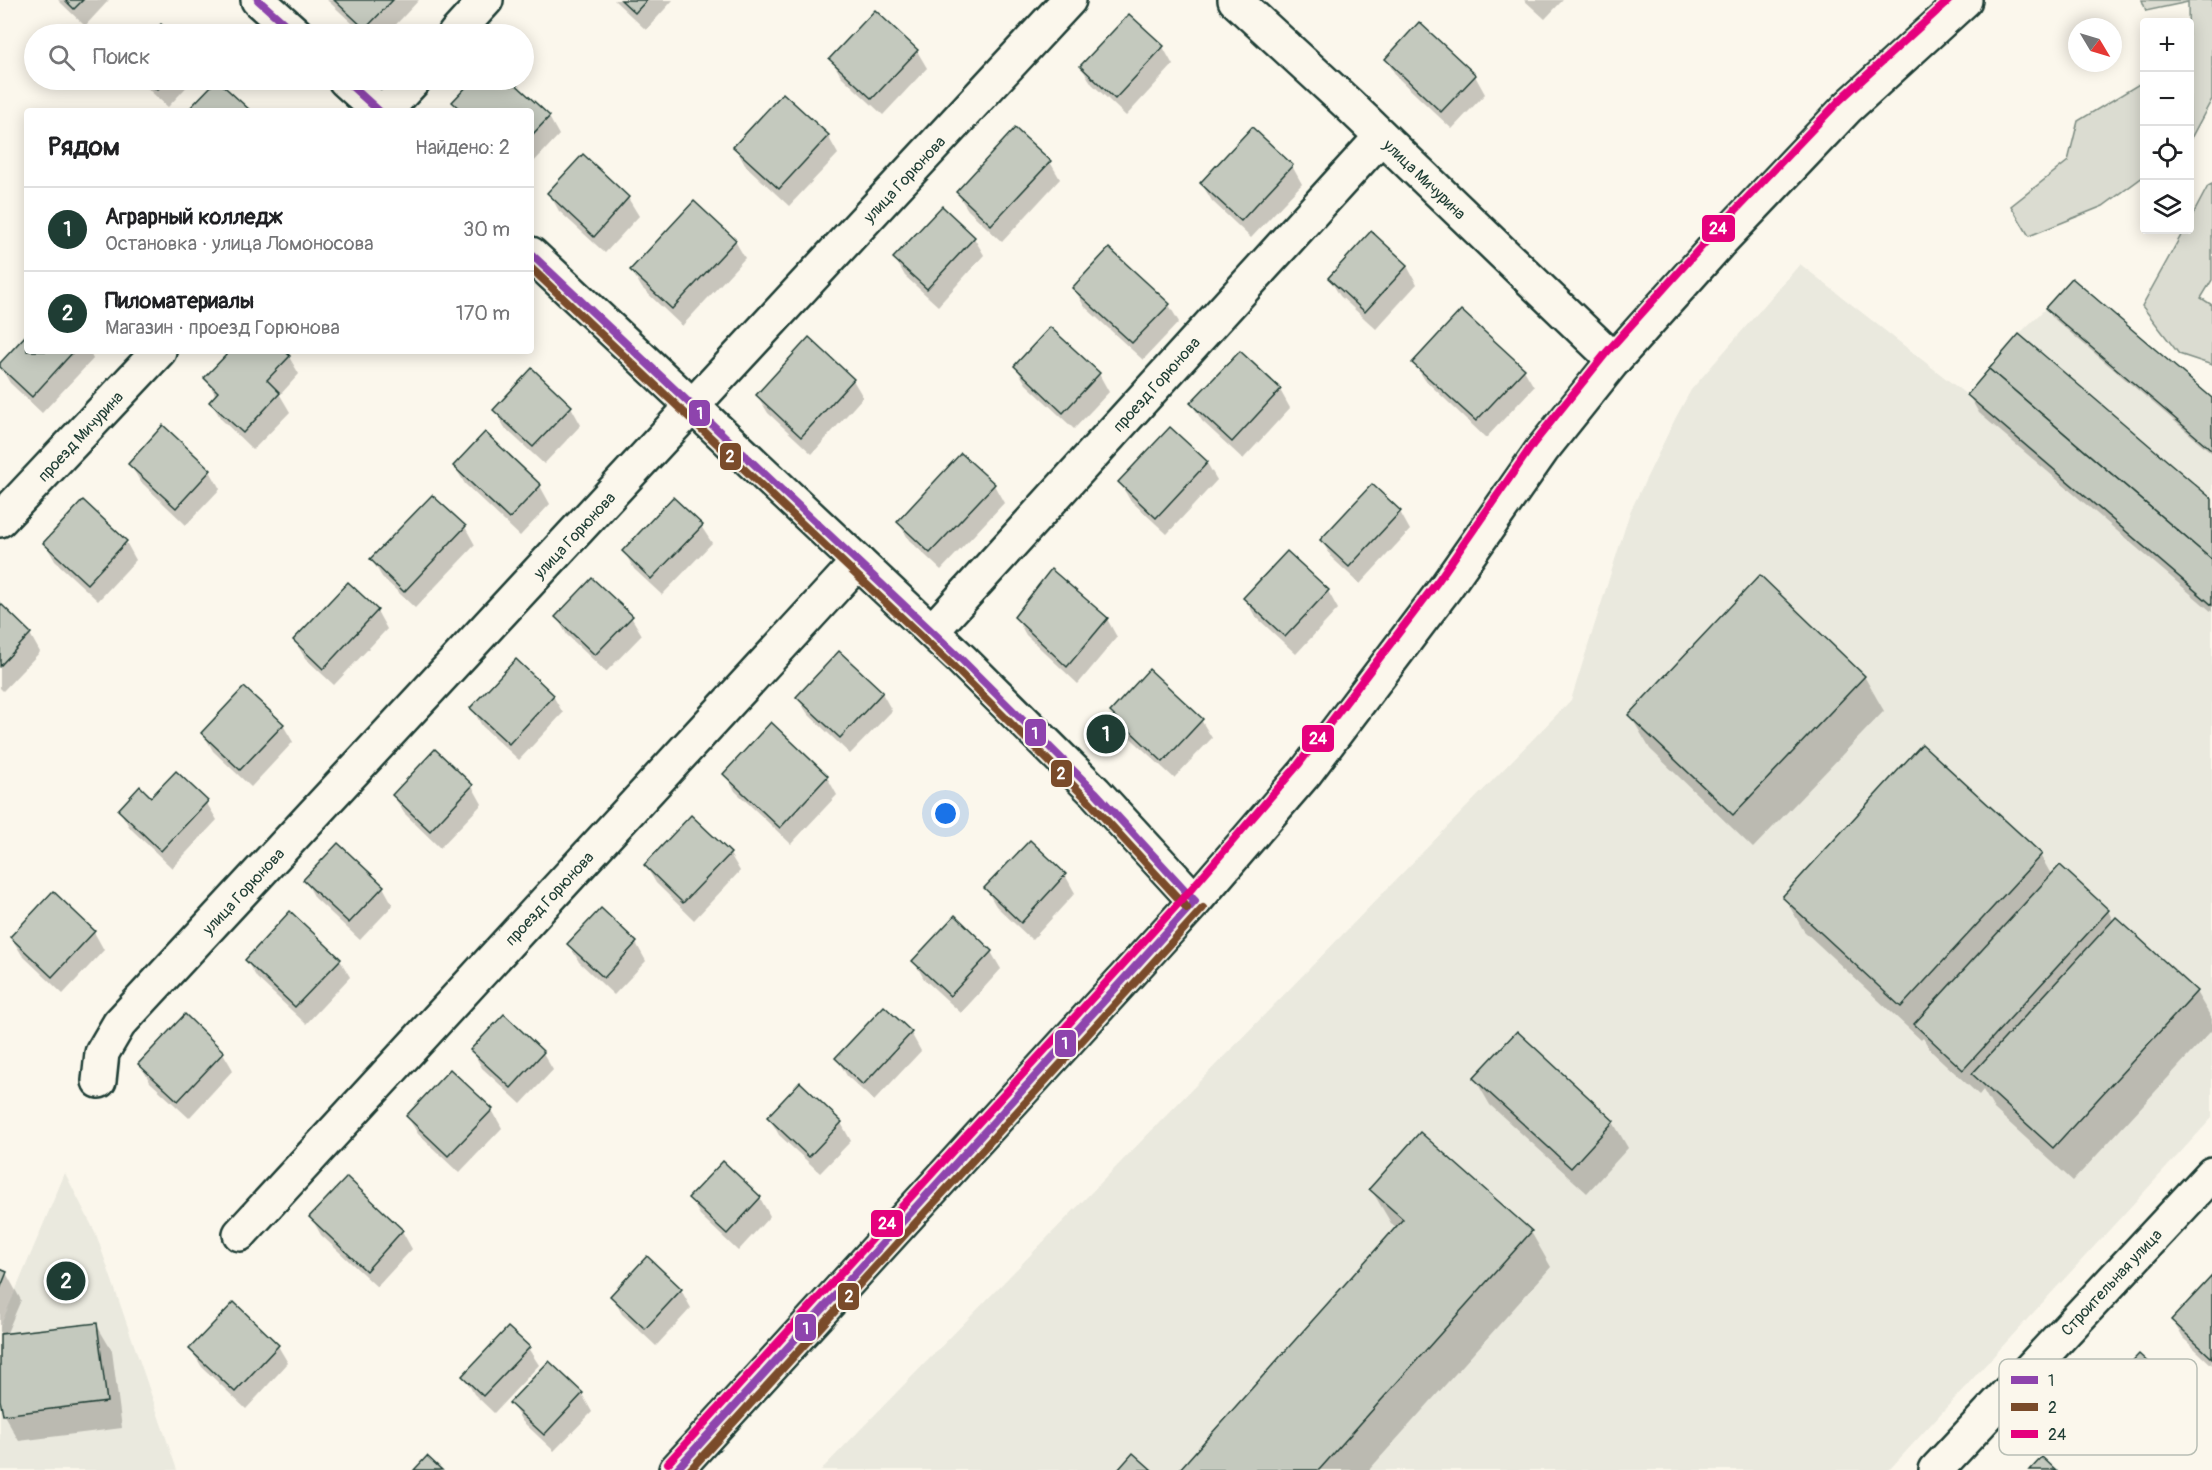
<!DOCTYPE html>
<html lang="ru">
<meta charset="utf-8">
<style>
:root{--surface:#fff;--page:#f2f2f2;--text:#202124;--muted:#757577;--line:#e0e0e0;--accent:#1f3d34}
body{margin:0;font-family:Pangolin,sans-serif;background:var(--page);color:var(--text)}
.controls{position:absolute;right:18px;top:18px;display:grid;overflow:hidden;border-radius:6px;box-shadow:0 3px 15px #0003}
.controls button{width:54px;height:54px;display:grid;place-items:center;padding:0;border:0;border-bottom:2px solid var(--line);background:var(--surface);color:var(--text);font:30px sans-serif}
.compass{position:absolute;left:2068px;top:18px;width:54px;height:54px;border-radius:50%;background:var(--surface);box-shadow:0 3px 15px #0003;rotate:128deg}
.you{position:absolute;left:946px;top:814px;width:21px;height:21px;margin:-15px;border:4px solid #fff;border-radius:50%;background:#1a73e8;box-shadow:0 0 0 9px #1a73e833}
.badge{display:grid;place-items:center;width:39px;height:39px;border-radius:50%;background:var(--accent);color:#fff;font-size:20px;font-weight:700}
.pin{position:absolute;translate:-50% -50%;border:3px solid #fff;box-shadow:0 2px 6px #0006}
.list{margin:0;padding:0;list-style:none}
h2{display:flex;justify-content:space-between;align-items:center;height:78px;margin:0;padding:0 24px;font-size:26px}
h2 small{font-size:20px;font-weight:400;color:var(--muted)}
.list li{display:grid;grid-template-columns:39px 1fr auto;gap:18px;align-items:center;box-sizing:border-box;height:84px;padding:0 24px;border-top:2px solid var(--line)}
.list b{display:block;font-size:22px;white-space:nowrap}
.list p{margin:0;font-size:20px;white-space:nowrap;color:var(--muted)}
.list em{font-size:20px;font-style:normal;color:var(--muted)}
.icon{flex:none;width:33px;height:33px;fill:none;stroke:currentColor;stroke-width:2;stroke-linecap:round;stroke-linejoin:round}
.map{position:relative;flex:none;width:2212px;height:1470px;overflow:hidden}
.search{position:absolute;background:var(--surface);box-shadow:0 3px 15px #0003;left:24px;top:24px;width:510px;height:66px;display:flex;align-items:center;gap:15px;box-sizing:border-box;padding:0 21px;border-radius:33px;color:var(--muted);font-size:22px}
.panel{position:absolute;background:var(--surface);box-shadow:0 3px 15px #0003;left:24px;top:108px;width:510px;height:246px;border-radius:6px}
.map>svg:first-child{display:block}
.built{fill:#eae9de}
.green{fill:#dbdcd1;stroke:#7d8c82;stroke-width:1.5}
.shadow{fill:#0003}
.building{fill:#c4c9be;stroke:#1f3d34;stroke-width:1.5}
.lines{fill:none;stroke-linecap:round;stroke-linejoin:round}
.street-casing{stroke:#1f3d34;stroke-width:38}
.secondary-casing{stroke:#1f3d34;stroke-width:38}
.street{stroke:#fbf7ec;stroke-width:33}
.secondary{stroke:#fbf7ec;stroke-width:33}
.bus-1-casing{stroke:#fbf7ec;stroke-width:12}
.bus-2-casing{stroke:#fbf7ec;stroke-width:12}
.bus-3-casing{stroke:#fbf7ec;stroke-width:12}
.bus-1{stroke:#8e44ad;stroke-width:8}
.bus-2{stroke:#7a4b2a;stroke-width:8}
.bus-3{stroke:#e5007d;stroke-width:8}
.labels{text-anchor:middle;stroke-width:6;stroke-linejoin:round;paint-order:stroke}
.street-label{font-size:16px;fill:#1f3d34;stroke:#fbf7ec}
.key{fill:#fbf7ec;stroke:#b9bfb5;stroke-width:1.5}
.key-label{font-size:16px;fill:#1f3d34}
.line-badge{stroke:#fbf7ec;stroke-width:2}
.badge-label{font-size:16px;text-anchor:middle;font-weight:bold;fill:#fff}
</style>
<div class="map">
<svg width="2212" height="1470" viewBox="0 0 2212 1470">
<rect width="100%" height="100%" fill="#fbf7ec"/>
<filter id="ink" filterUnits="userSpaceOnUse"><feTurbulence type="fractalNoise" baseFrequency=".0167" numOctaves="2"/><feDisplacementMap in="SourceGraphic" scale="12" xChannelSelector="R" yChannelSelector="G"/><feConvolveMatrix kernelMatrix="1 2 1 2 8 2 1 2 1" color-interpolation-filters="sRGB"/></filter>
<g filter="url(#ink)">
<g class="built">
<polygon points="1800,264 1967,395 2019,334 2046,308 2072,278 2212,398 2212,1118 1889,1470 821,1470 1571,700 1630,512 1675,419 1691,390"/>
<polygon points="65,1173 96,1234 177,1470 0,1470 0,1327"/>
</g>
<g class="green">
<polygon points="2142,0 2212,0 2212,99 2190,140 2188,2 2146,11"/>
<polygon points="2144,81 2144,176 2103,206 2029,236 2011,206 2068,161 2078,121"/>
<polygon points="2212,184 2212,280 2201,298 2212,305 2212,365 2179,354 2142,306 2184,230 2190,230 2190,220 2208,186"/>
</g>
<g class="shadow">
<polygon points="58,0 109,0 85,26"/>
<polygon points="327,0 419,0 387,34 364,34"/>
<polygon points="614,0 673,0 646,30"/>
<polygon points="1524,0 1563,0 1545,19"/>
<polygon points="1129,16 1163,47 1173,65 1126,116 1092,84 1081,67"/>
<polygon points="1419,24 1475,76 1485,94 1452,129 1397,77 1386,59"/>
<polygon points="917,51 927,68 883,115 841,76 831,59"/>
<polygon points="138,80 193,80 168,107"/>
<polygon points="475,80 509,80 549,117 559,135 531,165 531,111 459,111 454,102"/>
<polygon points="828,136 838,154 789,206 745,165 735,147"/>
<polygon points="583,156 628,198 639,216 605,253 559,211 549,193"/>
<polygon points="1050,162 1060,179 1002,242 968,210 957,193"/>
<polygon points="1292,166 1302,184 1251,238 1212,201 1202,184"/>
<polygon points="1371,233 1407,266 1417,284 1376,329 1340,296 1329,278"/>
<polygon points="974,238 984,255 938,306 905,276 895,258"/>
<polygon points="735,241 745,258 682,326 642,288 632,271"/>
<polygon points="1074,288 1169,305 1179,322 1143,360 1084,306"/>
<polygon points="2047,309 2212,400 2212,453 2052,317"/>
<polygon points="27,336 27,351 89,351 93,359 42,413 10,383 0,366"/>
<polygon points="232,351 283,351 289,357 299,374 280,395 290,412 253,450 221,419 211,402 216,396 206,378"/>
<polygon points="1414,363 1524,370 1534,387 1486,438 1425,380"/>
<polygon points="1015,366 1099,374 1109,392 1074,429 1026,384"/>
<polygon points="853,380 863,397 812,454 768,413 757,395"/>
<polygon points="1280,390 1290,408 1243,459 1202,421 1192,404"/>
<polygon points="1969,396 2212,501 2212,612 1979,413"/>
<polygon points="571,407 581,425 544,464 505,428 495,410"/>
<polygon points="485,435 540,486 550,504 520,536 465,484 455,467"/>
<polygon points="1207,463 1217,480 1167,534 1130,500 1120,483"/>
<polygon points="130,464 210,471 220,489 186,525 140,481"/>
<polygon points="994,485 1004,503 941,570 909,540 899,523"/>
<polygon points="1373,486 1400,512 1410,530 1360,584 1332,558 1322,541"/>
<polygon points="701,526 712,543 662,595 634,569 624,551"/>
<polygon points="465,527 475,545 415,608 382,577 372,560"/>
<polygon points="126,542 136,560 98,601 55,561 45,543"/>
<polygon points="348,584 377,611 387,629 334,685 305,658 295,641"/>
<polygon points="1328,591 1338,609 1296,654 1255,616 1245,599"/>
<polygon points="0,605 30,634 40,652 3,691 0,688"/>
<polygon points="557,617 631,617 642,635 606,672 567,635"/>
<polygon points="1016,617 1107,619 1117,637 1078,684 1026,635"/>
<polygon points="1864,676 1884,711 1753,848 1650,749 1630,715"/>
<polygon points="882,693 892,711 850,754 808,714 797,697"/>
<polygon points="553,696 563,713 519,760 482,726 472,708"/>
<polygon points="1112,712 1201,720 1212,738 1174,778 1122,730"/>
<polygon points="283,725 293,742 251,787 213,751 203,733"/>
<polygon points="725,774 827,777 837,795 791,844 735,791"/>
<polygon points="472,786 482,804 440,848 404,813 394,796"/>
<polygon points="151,799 206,802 217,820 172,868 130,828 120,811"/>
<polygon points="730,854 740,871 694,920 656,883 646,866"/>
<polygon points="2040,855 2052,876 2060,867 2108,911 2114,922 2196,992 2212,1019 2212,1030 2073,1181 1994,1109 1983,1090 1979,1095 1931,1051 1923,1038 1921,1040 1804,931 1784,897"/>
<polygon points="1065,875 1075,893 1032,940 996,906 986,889"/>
<polygon points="305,880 383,887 393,905 360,940 315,898"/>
<polygon points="53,893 94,932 104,950 63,994 22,955 11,937"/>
<polygon points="601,910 636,943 646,961 614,995 579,962 569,944"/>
<polygon points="991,952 1001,969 961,1013 924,979 914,961"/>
<polygon points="246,960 340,960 350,977 306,1024 257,978"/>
<polygon points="884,1008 911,1033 921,1051 874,1101 847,1076 837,1058"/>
<polygon points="472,1050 543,1053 553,1070 521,1104 482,1068"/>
<polygon points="223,1053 233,1070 189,1118 150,1082 140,1064"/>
<polygon points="1475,1079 1613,1122 1628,1148 1587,1193 1490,1105"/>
<polygon points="492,1110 502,1128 459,1173 418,1134 408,1117"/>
<polygon points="769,1117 841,1123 851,1141 820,1173 779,1135"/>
<polygon points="723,1163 760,1198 770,1216 738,1251 700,1215 690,1198"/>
<polygon points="347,1180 402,1231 412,1249 377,1287 321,1235 311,1217"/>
<polygon points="1371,1189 1531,1232 1551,1267 1369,1470 1181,1470 1397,1228 1391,1223"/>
<polygon points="0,1271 6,1273 21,1300 6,1335 96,1324 112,1351 122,1428 19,1441 4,1415 0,1391"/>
<polygon points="2212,1278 2212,1365 2183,1338 2173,1321"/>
<polygon points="681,1290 691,1308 656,1346 622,1314 612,1296"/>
<polygon points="278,1346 288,1363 246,1409 202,1367 191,1350"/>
<polygon points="528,1348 539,1365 494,1413 474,1394 464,1376"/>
<polygon points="582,1394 592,1412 554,1451 522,1421 511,1403"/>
</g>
<g class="building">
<polygon points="65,0 83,0 74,9"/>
<polygon points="334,0 393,0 365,29"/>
<polygon points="621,0 647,0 635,13"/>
<polygon points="875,10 918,50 872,99 829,59"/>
<polygon points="1129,14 1164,46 1115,99 1080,66"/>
<polygon points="1419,22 1476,75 1441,112 1385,59"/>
<polygon points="161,24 172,34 151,34"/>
<polygon points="145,80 167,80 157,90"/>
<polygon points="217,80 251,111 187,111"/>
<polygon points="473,80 511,80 550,116 531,136 531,111 462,111 452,102"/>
<polygon points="783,93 829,135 779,189 733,147"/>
<polygon points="1252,127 1293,165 1241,221 1200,183"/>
<polygon points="1015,128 1051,161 991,225 956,192"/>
<polygon points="583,154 629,197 594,237 547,193"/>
<polygon points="694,201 736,240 672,309 630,270"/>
<polygon points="942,206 975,237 927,289 893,258"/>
<polygon points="1371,231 1408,265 1365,312 1328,278"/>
<polygon points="1109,248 1170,304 1132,343 1072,288"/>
<polygon points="2072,278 2212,398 2212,450 2045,308"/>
<polygon points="1461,310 1525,369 1476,421 1412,363"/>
<polygon points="1050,327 1100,373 1063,413 1014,366"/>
<polygon points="27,334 27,351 74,351 32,397 0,367 0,363"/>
<polygon points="2019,334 2212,499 2212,560 1989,369"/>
<polygon points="809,337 854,379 801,437 756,395"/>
<polygon points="230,351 285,351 290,356 267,380 280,393 243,433 209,402 218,392 204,378"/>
<polygon points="1240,351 1281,389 1232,442 1190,403"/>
<polygon points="532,368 572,406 533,447 493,410"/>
<polygon points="1989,369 2212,560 2212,605 1967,395"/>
<polygon points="163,425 211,470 176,508 128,464"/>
<polygon points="1170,427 1208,462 1156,518 1118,482"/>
<polygon points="485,432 541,485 509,519 453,466"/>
<polygon points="961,453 995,484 930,553 897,522"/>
<polygon points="1372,484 1401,511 1349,567 1320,540"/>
<polygon points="432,495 466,526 404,592 370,559"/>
<polygon points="673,497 703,525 651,579 622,551"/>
<polygon points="83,500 127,541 87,584 43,543"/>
<polygon points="1287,551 1329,590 1285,637 1243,598"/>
<polygon points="1051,569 1108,618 1067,667 1014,617"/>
<polygon points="1760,575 1865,676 1733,815 1628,715"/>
<polygon points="592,578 633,616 595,655 555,617"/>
<polygon points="348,582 378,610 323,669 293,640"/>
<polygon points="0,603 31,633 0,666"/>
<polygon points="839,651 883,692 840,738 796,697"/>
<polygon points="516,659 554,695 509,744 470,708"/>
<polygon points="1149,669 1203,719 1163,762 1110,712"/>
<polygon points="244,687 284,724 240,770 201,733"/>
<polygon points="771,722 828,776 780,828 723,774"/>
<polygon points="1922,744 2042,854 1901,1007 1782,897"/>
<polygon points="435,749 473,785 430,831 392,795"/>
<polygon points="176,771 208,801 161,851 118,810 140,786 151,797"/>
<polygon points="691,815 731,853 683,903 644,865"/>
<polygon points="1030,840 1066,874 1021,923 984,888"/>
<polygon points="338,843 384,886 349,923 303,880"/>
<polygon points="2060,865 2109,910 1963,1070 1914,1024"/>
<polygon points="53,891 95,931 52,977 10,937"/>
<polygon points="601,908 637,942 604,978 567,944"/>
<polygon points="290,911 341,959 295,1007 245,960"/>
<polygon points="955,915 992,951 950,996 912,961"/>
<polygon points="2116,917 2197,991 2053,1148 1972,1074"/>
<polygon points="884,1006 912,1032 863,1085 835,1058"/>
<polygon points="185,1014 224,1052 178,1101 138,1064"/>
<polygon points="504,1014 544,1052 511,1088 470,1050"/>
<polygon points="1517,1031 1614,1121 1571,1168 1473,1078"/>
<polygon points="450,1069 493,1109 448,1156 406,1116"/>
<polygon points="800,1082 842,1122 809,1157 767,1117"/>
<polygon points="1420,1132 1532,1231 1319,1470 1179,1470 1403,1219 1369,1189"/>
<polygon points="723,1161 761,1197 727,1234 688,1198"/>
<polygon points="347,1177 403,1230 366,1271 309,1217"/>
<polygon points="647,1256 682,1289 645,1329 610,1296"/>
<polygon points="0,1269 7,1272 0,1289"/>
<polygon points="2212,1276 2212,1358 2171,1320"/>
<polygon points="234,1302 279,1345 235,1392 189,1349"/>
<polygon points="97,1323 107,1402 3,1415 0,1400 0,1334"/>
<polygon points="508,1327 530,1347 483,1396 462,1376"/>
<polygon points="2139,1354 2183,1395 2145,1435 2101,1394"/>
<polygon points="549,1361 583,1393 544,1435 509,1403"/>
<polygon points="1133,1453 1152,1470 1118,1470"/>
<polygon points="427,1456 442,1470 414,1470"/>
<polygon points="2042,1457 2056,1470 2030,1470"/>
</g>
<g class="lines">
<g class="street-casing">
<g id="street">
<polyline points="258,0 296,34"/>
<polyline points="1235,0 1348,104 1614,360"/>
<polyline points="455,34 486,0"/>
<polyline points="345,80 379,111"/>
<polyline points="385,111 414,80"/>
<polyline points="531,254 961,659 1095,792 1195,901"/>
<polyline points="0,520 159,351"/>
<polyline points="932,631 1381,137"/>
<polyline points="99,1081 102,1053 119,1024 1069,0"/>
<polyline points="240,1234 858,562"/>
<polyline points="1936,1470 2212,1174"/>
</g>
</g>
<g class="secondary-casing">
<polyline id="secondary" points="676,1470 1195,901 1306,772 1446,587 1542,450 1614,360 1718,244 1848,107 1965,0"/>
</g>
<use href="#street" class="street"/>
<use href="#secondary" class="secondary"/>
<g class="bus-1-casing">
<g id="bus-1">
<polyline points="258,0 296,34"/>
<polyline points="345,80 379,111"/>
<polyline points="531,254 961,659 1095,792 1195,901"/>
<polyline points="676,1470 1195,901"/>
</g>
</g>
<g class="bus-2-casing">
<g id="bus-2">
<polyline points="531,268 954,667 1087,799 1187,908"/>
<polyline points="690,1470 1203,908"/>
</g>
</g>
<g class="bus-3-casing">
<polyline id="bus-3" points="668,1463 1187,894 1298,765 1438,581 1533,444 1606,353 1710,237 1840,100 1949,0"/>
</g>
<use href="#bus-1" class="bus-1"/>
<use href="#bus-2" class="bus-2"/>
<use href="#bus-3" class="bus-3"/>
</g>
</g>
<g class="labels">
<g class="street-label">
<text transform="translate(904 179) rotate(-47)" y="6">улица Горюнова</text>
<text transform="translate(1425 179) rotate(44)" y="6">улица Мичурина</text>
<text transform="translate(1156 384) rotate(-48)" y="6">проезд Горюнова</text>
<text transform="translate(80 436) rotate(-47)" y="6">проезд Мичурина</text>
<text transform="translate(574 535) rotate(-47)" y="6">улица Горюнова</text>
<text transform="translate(243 891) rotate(-47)" y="6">улица Горюнова</text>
<text transform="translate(549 898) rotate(-47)" y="6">проезд Горюнова</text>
<text transform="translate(2111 1282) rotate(-47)" y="6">Строительная улица</text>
</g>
</g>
<rect x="1999" y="1359" width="198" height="96" rx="9" class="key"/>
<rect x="2011" y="1376" width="27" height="8" fill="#8e44ad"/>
<rect x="2011" y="1403" width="27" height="8" fill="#7a4b2a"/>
<rect x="2011" y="1430" width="27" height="8" fill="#e5007d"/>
<g class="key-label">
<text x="2048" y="1386">1</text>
<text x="2048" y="1413">2</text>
<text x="2048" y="1440">24</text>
</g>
<g class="line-badge">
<rect x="1701" y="214" width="35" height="29" rx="6" fill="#e5007d"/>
<rect x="688" y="399" width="23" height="28" rx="6" fill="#8e44ad"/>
<rect x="719" y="442" width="23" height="29" rx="6" fill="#7a4b2a"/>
<rect x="1024" y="718" width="23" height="29" rx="6" fill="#8e44ad"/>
<rect x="1301" y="724" width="34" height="29" rx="6" fill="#e5007d"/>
<rect x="1050" y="759" width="23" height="29" rx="6" fill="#7a4b2a"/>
<rect x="1054" y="1029" width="23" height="29" rx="6" fill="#8e44ad"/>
<rect x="870" y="1209" width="34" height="29" rx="6" fill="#e5007d"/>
<rect x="837" y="1282" width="23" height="29" rx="6" fill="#7a4b2a"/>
<rect x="794" y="1313" width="23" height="29" rx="6" fill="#8e44ad"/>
</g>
<g class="badge-label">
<text x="1718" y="234">24</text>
<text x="700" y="419">1</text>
<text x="730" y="462">2</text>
<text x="1035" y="739">1</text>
<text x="1318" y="744">24</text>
<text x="1061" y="779">2</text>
<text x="1065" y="1049">1</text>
<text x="887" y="1229">24</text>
<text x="849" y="1302">2</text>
<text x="806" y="1334">1</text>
</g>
</svg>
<div class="controls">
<button>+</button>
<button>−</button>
<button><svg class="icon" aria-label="locate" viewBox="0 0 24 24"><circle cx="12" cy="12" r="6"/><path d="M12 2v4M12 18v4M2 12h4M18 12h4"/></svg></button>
<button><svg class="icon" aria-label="layers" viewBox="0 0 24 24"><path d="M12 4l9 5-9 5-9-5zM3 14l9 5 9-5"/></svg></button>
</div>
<svg class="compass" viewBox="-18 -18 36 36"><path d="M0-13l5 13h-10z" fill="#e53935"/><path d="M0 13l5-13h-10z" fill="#757577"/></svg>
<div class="you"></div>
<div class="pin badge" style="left:1106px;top:734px">1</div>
<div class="pin badge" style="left:66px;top:1281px">2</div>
<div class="search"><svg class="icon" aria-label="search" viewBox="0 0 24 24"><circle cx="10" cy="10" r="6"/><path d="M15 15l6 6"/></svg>Поиск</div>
<section class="panel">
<h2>Рядом<small>Найдено: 2</small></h2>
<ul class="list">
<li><span class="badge">1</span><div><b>Аграрный колледж</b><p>Остановка · улица Ломоносова</p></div><em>30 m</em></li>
<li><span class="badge">2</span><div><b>Пиломатериалы</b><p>Магазин · проезд Горюнова</p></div><em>170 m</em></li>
</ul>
</section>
</div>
